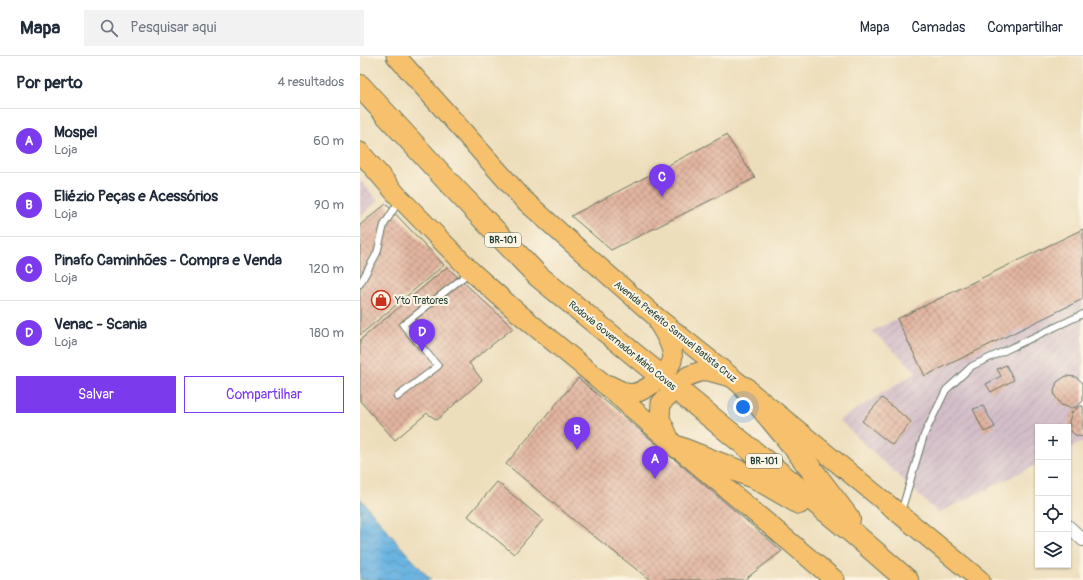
<!DOCTYPE html>
<html lang="pt">
<meta charset="utf-8">
<style>
:root{--surface:#fff;--page:#f2f2f3;--text:#1f2937;--muted:#747a83;--line:#e0e1e3;--accent:#7c3aed}
body{margin:0;font-family:Pangolin,sans-serif;background:var(--page);color:var(--text)}
.controls{position:absolute;right:12px;bottom:12px;display:grid;overflow:hidden;border-radius:0px;box-shadow:0 1px 3px #0004}
.controls button{width:36px;height:36px;display:grid;place-items:center;padding:0;border:0;border-bottom:1px solid var(--line);background:var(--surface);color:var(--text);font:20px sans-serif}
.you{position:absolute;left:383px;top:351px;width:14px;height:14px;margin:-10px;border:3px solid #fff;border-radius:50%;background:#1a73e8;box-shadow:0 0 0 6px #1a73e833}
.badge{display:grid;place-items:center;width:26px;height:26px;border-radius:50%;background:var(--accent);color:#fff;font-size:13px;font-weight:700}
.pin{position:absolute;translate:-50% -33px;filter:drop-shadow(0 1px 2px #0008)}
.pin::after{content:'';position:absolute;top:21px;width:14px;height:12px;background:inherit;clip-path:polygon(0 0,100% 0,50% 100%)}
.list{margin:0;padding:0;list-style:none}
h2{display:flex;justify-content:space-between;align-items:center;height:52px;margin:0;padding:0 16px;font-size:17px}
h2 small{font-size:13px;font-weight:400;color:var(--muted)}
.list li{display:grid;grid-template-columns:26px 1fr auto;gap:12px;align-items:center;box-sizing:border-box;height:64px;padding:0 16px;border-top:1px solid var(--line)}
.list b{display:block;font-size:15px;white-space:nowrap}
.list p{margin:0;font-size:13px;white-space:nowrap;color:var(--muted)}
.list em{font-size:13px;font-style:normal;color:var(--muted)}
.actions{display:flex;gap:8px;padding:12px 16px}
.actions a{flex:1;padding:9px 0;border:1px solid var(--accent);border-radius:0px;text-align:center;font-size:14px;color:var(--accent)}
.actions .main{background:var(--accent);color:#fff}
.icon{flex:none;width:22px;height:22px;fill:none;stroke:currentColor;stroke-width:2;stroke-linecap:round;stroke-linejoin:round}
.map{position:relative;flex:none;width:723px;height:524px;overflow:hidden}
header{display:flex;align-items:center;gap:24px;box-sizing:border-box;height:56px;padding:0 20px;background:var(--surface);border-bottom:1px solid var(--line)}
header strong{font-size:19px}
nav{display:flex;gap:22px;margin-inline-start:auto;font-size:14px}
.search{width:280px;height:36px;background:var(--page);display:flex;align-items:center;gap:10px;box-sizing:border-box;padding:0 14px;border-radius:0px;color:var(--muted);font-size:15px}
main{display:flex}
aside{flex:1;background:var(--surface)}
.map>svg:first-child{display:block}
.industrial{fill:url(#industrial-furrows)}
.water{fill:url(#water-waves);stroke:#44788a}
.building{fill:url(#building-cross-hatch)}
.lines{fill:none;stroke-linecap:round;stroke-linejoin:round}
.lane-casing{stroke:#677563;stroke-width:8}
.street-casing{stroke:#677563;stroke-width:14}
.primary-casing{stroke:#677563;stroke-width:21}
.highway-casing{stroke:#677563;stroke-width:24}
.lane{stroke:#fff;stroke-width:6}
.street{stroke:#fff;stroke-width:12}
.primary{stroke:#f7c06c;stroke-width:19}
.highway{stroke:#f7c06c;stroke-width:22}
.labels{text-anchor:middle;stroke-width:4;stroke-linejoin:round;paint-order:stroke}
.shield{fill:#fcf5e5;stroke:#617469;stroke-width:1}
.shield-label{font-size:9px;font-weight:bold;fill:#1f3d34}
.poi-label{font-size:10px;fill:#1f3d34;stroke:#fcf5e5;text-anchor:start}
.street-label{font-size:10px;fill:#1f3d34;stroke:#fcf5e5}
</style>
<header>
<strong>Mapa</strong>
<div class="search"><svg class="icon" aria-label="search" viewBox="0 0 24 24"><circle cx="10" cy="10" r="6"/><path d="M15 15l6 6"/></svg>Pesquisar aqui</div>
<nav><a>Mapa</a><a>Camadas</a><a>Compartilhar</a></nav>
</header>
<main>
<aside>
<h2>Por perto<small>4 resultados</small></h2>
<ul class="list">
<li><span class="badge">A</span><div><b>Mospel</b><p>Loja</p></div><em>60 m</em></li>
<li><span class="badge">B</span><div><b>Eliézio Peças e Acessórios</b><p>Loja</p></div><em>90 m</em></li>
<li><span class="badge">C</span><div><b>Pinafo Caminhões - Compra e Venda</b><p>Loja</p></div><em>120 m</em></li>
<li><span class="badge">D</span><div><b>Venac - Scania</b><p>Loja</p></div><em>180 m</em></li>
</ul>
<div class="actions"><a class="main">Salvar</a><a>Compartilhar</a></div>
</aside>
<div class="map">
<svg width="723" height="524" viewBox="0 0 723 524">
<defs>
<pattern id="industrial-furrows" width="10" height="10" patternUnits="userSpaceOnUse"><rect width="10" height="10" fill="#d2bdc8"/><path d="M-1 1l2-2M0 10L10 0M9 11l2-2" fill="none" stroke="#b4a3ac"/></pattern>
<pattern id="water-waves" width="16" height="10" patternUnits="userSpaceOnUse"><rect width="16" height="10" fill="#69b3e1"/><path d="M0 5q4-4 8 0t8 0" fill="none" stroke="#5693b7"/></pattern>
<pattern id="building-cross-hatch" width="8" height="8" patternUnits="userSpaceOnUse"><rect width="8" height="8" fill="#e2b5a0"/><path d="M0 0l8 8M0 8l8-8" fill="none" stroke="#b79483"/></pattern>
</defs>
<rect width="100%" height="100%" fill="#fcf5e5"/>
<filter id="ink" filterUnits="userSpaceOnUse"><feTurbulence type="fractalNoise" baseFrequency=".025" numOctaves="2"/><feDisplacementMap in="SourceGraphic" scale="8" xChannelSelector="R" yChannelSelector="G"/><feConvolveMatrix kernelMatrix="1 2 1 2 8 2 1 2 1" color-interpolation-filters="sRGB"/></filter>
<filter id="wash" filterUnits="userSpaceOnUse"><feTurbulence type="fractalNoise" baseFrequency=".012" numOctaves="4" result="noise"/><feDisplacementMap in="SourceGraphic" scale="16" xChannelSelector="R" yChannelSelector="G"/><feGaussianBlur stdDeviation="0.9" result="paint"/><feColorMatrix in="noise" values="0 0 0 0 0 0 0 0 0 0 0 0 0 0 0 0 0 1.4 0 .05"/><feComposite in="paint" operator="in"/></filter>
<g filter="url(#wash)">
<rect width="100%" height="100%" fill="#eddebb"/>
<g class="industrial">
<polygon points="0,124 18,145 0,160"/>
<polygon points="723,173 723,386 708,393 708,371 678,371 678,408 578,457 479,364 557,316 512,275"/>
</g>
<polygon class="water" points="0,442 40,490 71,524 0,524"/>
<g id="blocks">
<g class="building">
<polygon points="366,79 395,122 251,194 211,160"/>
<polygon points="26,148 84,209 0,279 0,169"/>
<polygon points="723,173 723,243 565,320 537,263"/>
<polygon points="87,211 153,272 109,307 122,324 77,364 67,357 35,384 0,345 0,284"/>
<polygon points="646,309 654,324 631,336 626,328 641,320 637,313"/>
<polygon points="706,320 716,321 723,327 723,345 716,351 711,352 701,349 695,340 694,335 697,326"/>
<polygon points="218,322 288,381 422,495 384,524 290,524 216,466 146,408"/>
<polygon points="522,342 551,366 532,389 502,365"/>
<polygon points="623,350 635,371 624,376 613,353"/>
<polygon points="720,350 723,350 723,381 715,379 711,375 709,365 712,356"/>
<polygon points="137,426 183,464 154,498 108,460"/>
</g>
</g>
</g>
<g filter="url(#ink)">
<use href="#blocks" fill-opacity="0" stroke="#677563" stroke-width="1"/>
<g class="lines">
<g class="lane-casing">
<g id="lane">
<polyline points="0,228 17,197 24,169 39,145"/>
<polyline points="37,341 78,310 43,269 110,216"/>
<polyline points="541,456 564,379 586,334 612,310 723,258"/>
</g>
</g>
<g class="street-casing">
<polyline id="street" points="708,470 723,484"/>
</g>
<g class="primary-casing">
<g id="primary">
<polyline points="36,0 163,143 204,180 295,260 419,359 620,524"/>
<polyline points="0,96 37,139 111,215 156,255 242,326 311,386 475,524"/>
<path d="M249,329C255,332 261,335 266,337C281,341 307,319 312,305C315,293 305,278 299,268"/>
<polyline points="310,384 300,362 301,347 328,320 345,314 367,320"/>
</g>
</g>
<g class="highway-casing">
<g id="highway">
<polyline points="0,30 92,130 178,220 493,477 547,524"/>
<polyline points="385,332 435,392 489,463"/>
<polyline points="317,391 396,422 439,447"/>
</g>
</g>
<use href="#lane" class="lane"/>
<use href="#street" class="street"/>
<use href="#primary" class="primary"/>
<use href="#highway" class="highway"/>
</g>
</g>
<defs>
<g id="shop-ring" transform="scale(1)"><circle r="9.5" fill="#fcf5e5" stroke="#c8321e" stroke-width="1.5"/><path d="M-5-2.5h2.3a2.7 3.5 0 0 1 5.4 0H5L5.5 6h-11ZM-1.5-2.5h3a1.5 2.3 0 0 0-3 0Z" fill="#c8321e"/></g>
</defs>
<g fill-rule="evenodd">
<use href="#shop-ring" x="21" y="244"/>
</g>
<g class="labels">
<g class="shield">
<rect x="125" y="177" width="36" height="14" rx="3"/>
<rect x="386" y="398" width="36" height="14" rx="3"/>
</g>
<g class="shield-label">
<text x="143" y="187">BR-101</text>
<text x="404" y="408">BR-101</text>
</g>
<g class="poi-label">
<text x="35" y="248">Yto Tratores</text>
</g>
<g class="street-label">
<text transform="translate(316 275) rotate(39)" y="4">Avenida Prefeito Samuel Batista Cruz</text>
<text transform="translate(263 289) rotate(39)" y="4">Rodovia Governador Mário Covas</text>
</g>
</g>
</svg>
<div class="controls">
<button>+</button>
<button>−</button>
<button><svg class="icon" aria-label="locate" viewBox="0 0 24 24"><circle cx="12" cy="12" r="6"/><path d="M12 2v4M12 18v4M2 12h4M18 12h4"/></svg></button>
<button><svg class="icon" aria-label="layers" viewBox="0 0 24 24"><path d="M12 4l9 5-9 5-9-5zM3 14l9 5 9-5"/></svg></button>
</div>
<div class="you"></div>
<div class="pin badge" style="left:295px;top:423px">A</div>
<div class="pin badge" style="left:217px;top:394px">B</div>
<div class="pin badge" style="left:302px;top:141px">C</div>
<div class="pin badge" style="left:62px;top:296px">D</div>
</div>
</main>
